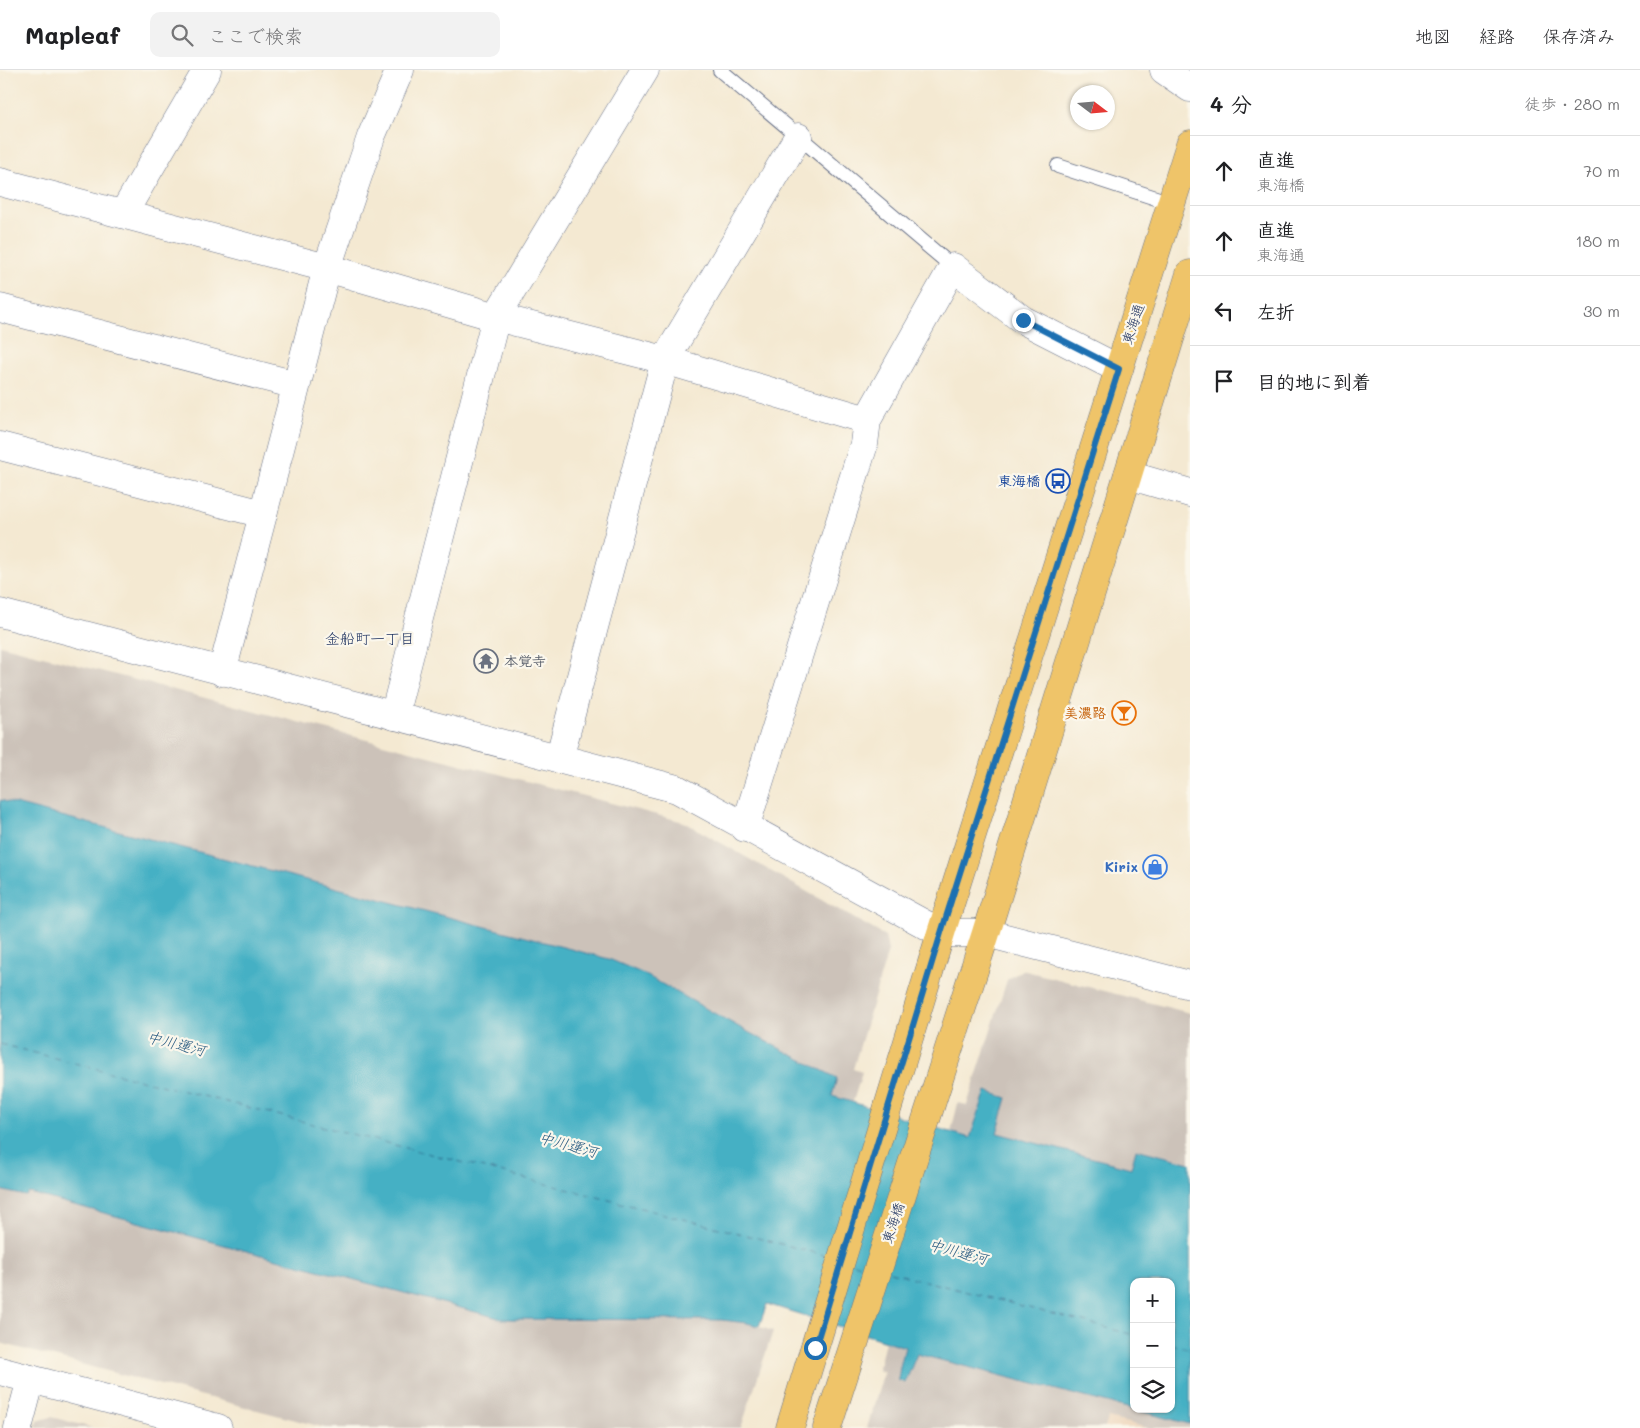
<!DOCTYPE html>
<html lang="ja">
<meta charset="utf-8">
<style>
:root{--surface:#fff;--page:#f2f2f2;--text:#202124;--muted:#757577;--line:#e0e0e0}
body{margin:0;font-family:Mali,"Klee One",sans-serif;background:var(--page);color:var(--text)}
.controls{position:absolute;right:15px;bottom:15px;display:grid;overflow:hidden;border-radius:10px;box-shadow:0 1px 4px #0004}
.controls button{width:45px;height:45px;display:grid;place-items:center;padding:0;border:0;border-bottom:1px solid var(--line);background:var(--surface);color:var(--text);font:25px sans-serif}
.compass{position:absolute;left:1070px;top:15px;width:45px;height:45px;border-radius:50%;background:var(--surface);box-shadow:0 1px 4px #0004;rotate:106deg}
.stop{position:absolute;width:15px;height:15px;margin:-11px;border:4px solid #1f6fb2;border-radius:50%;background:#fff}
.stop.end{background:#1f6fb2;border-color:#fff;box-shadow:0 1px 5px #0008}
.list{margin:0;padding:0;list-style:none}
h2{display:flex;justify-content:space-between;align-items:center;height:65px;margin:0;padding:0 20px;font-size:21px}
h2 small{font-size:16px;font-weight:400;color:var(--muted)}
.list li{display:grid;grid-template-columns:32px 1fr auto;gap:15px;align-items:center;box-sizing:border-box;height:70px;padding:0 20px;border-top:1px solid var(--line)}
.list b{display:block;font-size:19px;white-space:nowrap}
.list p{margin:0;font-size:16px;white-space:nowrap;color:var(--muted)}
.list em{font-size:16px;font-style:normal;color:var(--muted)}
.icon{flex:none;width:28px;height:28px;fill:none;stroke:currentColor;stroke-width:2;stroke-linecap:round;stroke-linejoin:round}
.map{position:relative;flex:none;width:1190px;height:1358px;overflow:hidden}
header{display:flex;align-items:center;gap:30px;box-sizing:border-box;height:70px;padding:0 25px;background:var(--surface);border-bottom:1px solid var(--line)}
header strong{font-size:24px}
nav{display:flex;gap:28px;margin-inline-start:auto;font-size:18px}
.search{width:350px;height:45px;background:var(--page);display:flex;align-items:center;gap:12px;box-sizing:border-box;padding:0 18px;border-radius:10px;color:var(--muted);font-size:19px}
main{display:flex}
aside{flex:1;background:var(--surface)}
.map>svg:first-child{display:block}
.built{fill:#eed6bb}
.industrial{fill:#ccc2b9}
.water{fill:#45b0c4;stroke:#307091;fill-rule:evenodd}
.lines{fill:none;stroke-linecap:round;stroke-linejoin:round}
.ferry{stroke:#2a5c82;stroke-width:1;stroke-dasharray:6 5;stroke-linecap:butt}
.service-casing{stroke:#677087;stroke-width:16}
.minor-casing{stroke:#677087;stroke-width:29}
.tertiary-casing{stroke:#677087;stroke-width:29}
.primary-casing{stroke:#677087;stroke-width:29}
.service{stroke:#fff;stroke-width:14}
.minor{stroke:#fff;stroke-width:28}
.tertiary{stroke:#fff;stroke-width:28}
.primary{stroke:#efc469;stroke-width:28}
.route{stroke:#1f6fb2;stroke-width:6}
.labels{text-anchor:middle;stroke-width:4.5;stroke-linejoin:round;paint-order:stroke}
.street-label{font-size:14px;fill:#1b2f5e;stroke:#fbf7ec}
.transit-label{font-size:14px;font-weight:bold;fill:#164399;stroke:#fbf7ec;text-anchor:end}
.worship-label{font-size:14px;font-weight:bold;fill:#5b616d;stroke:#fbf7ec;text-anchor:start}
.food-label{font-size:14px;font-weight:bold;fill:#c56008;stroke:#fbf7ec;text-anchor:end}
.shop-label{font-size:14px;font-weight:bold;fill:#366cbe;stroke:#fbf7ec;text-anchor:end}
.neighbourhood-label{font-size:15px;fill:#1b2f5e;stroke:#fbf7ec}
.water-label{font-size:15px;font-style:italic;fill:#2a5c82;stroke:#fbf7ec}
</style>
<header>
<strong>Mapleaf</strong>
<div class="search"><svg class="icon" aria-label="search" viewBox="0 0 24 24"><circle cx="10" cy="10" r="6"/><path d="M15 15l6 6"/></svg>ここで検索</div>
<nav><a>地図</a><a>経路</a><a>保存済み</a></nav>
</header>
<main>
<div class="map">
<svg width="1190" height="1358" viewBox="0 0 1190 1358">
<rect width="100%" height="100%" fill="#fbf7ec"/>
<filter id="ink" filterUnits="userSpaceOnUse"><feTurbulence type="fractalNoise" baseFrequency=".02" numOctaves="2"/><feDisplacementMap in="SourceGraphic" scale="10" xChannelSelector="R" yChannelSelector="G"/><feConvolveMatrix kernelMatrix="1 2 1 2 8 2 1 2 1" color-interpolation-filters="sRGB"/></filter>
<filter id="wash" filterUnits="userSpaceOnUse"><feTurbulence type="fractalNoise" baseFrequency=".0096" numOctaves="4" result="noise"/><feDisplacementMap in="SourceGraphic" scale="20" xChannelSelector="R" yChannelSelector="G"/><feGaussianBlur stdDeviation="1.12" result="paint"/><feColorMatrix in="noise" values="0 0 0 0 0 0 0 0 0 0 0 0 0 0 0 0 0 1.4 0 .05"/><feComposite in="paint" operator="in"/></filter>
<g filter="url(#wash)">
<rect width="100%" height="100%" fill="#f4e9d2"/>
<polygon class="built" points="1108,1347 1148,1358 1105,1358"/>
<g class="industrial">
<polygon points="0,575 684,752 885,866 888,881 853,999 862,1002 853,1032 832,1026 837,1008 748,962 644,904 609,889 0,730"/>
<polygon points="1022,900 1190,943 1190,1093 1137,1079 1131,1098 997,1063 986,1021 970,1068 951,1062 958,1033 967,1035 1007,910"/>
<polygon points="0,1120 26,1126 29,1123 502,1249 722,1250 747,1253 773,1261 741,1358 326,1358 0,1273"/>
<polygon points="885,1271 905,1277 900,1297 905,1313 911,1300 917,1284 1190,1354 1190,1358 1148,1358 1108,1348 1105,1358 867,1358 884,1302 878,1300"/>
<polygon points="51,1347 93,1358 36,1358 38,1351"/>
</g>
<path class="water" d="M0,730L609,889L644,904L748,962L837,1008L832,1026L970,1068L986,1021L1007,1028L997,1063L1131,1098L1136,1079L1190,1093V1354L917,1284L905,1313L898,1310L900,1297L905,1277L767,1234L759,1256L747,1253L722,1250L502,1249L29,1123L26,1126L0,1120ZM1134,1212H1171V1339H1134Z"/>
<g class="lines">
<g class="ferry">
<polyline points="0,974 828,1186"/>
<polyline points="854,1193 864,1196"/>
<polyline points="890,1202 1134,1265"/>
<polyline points="1171,1274 1190,1279"/>
</g>
</g>
</g>
<g filter="url(#ink)">
<g class="lines">
<g class="service-casing">
<g id="service">
<polyline points="720,0 953,197"/>
<polyline points="1058,96 1171,133"/>
</g>
</g>
<g class="minor-casing">
<g id="minor">
<polyline points="1164,0 1190,18"/>
<polyline points="0,112 327,198 496,247 665,290 867,350"/>
<polyline points="123,144 207,0"/>
<polyline points="0,238 296,315"/>
<polyline points="0,376 263,444"/>
<polyline points="1128,405 1190,423"/>
<polyline points="222,602 327,198 371,67 400,0"/>
<polyline points="394,646 496,247 645,0"/>
<polyline points="559,689 665,290 798,67"/>
<polyline points="745,758 864,374 867,350 953,197 1023,250 1119,299"/>
<polyline points="18,1358 31,1309"/>
</g>
</g>
<g class="tertiary-casing">
<g id="tertiary">
<polyline points="0,543 677,719 941,863 986,863 1190,915"/>
<polyline points="0,1301 218,1358"/>
</g>
</g>
<g class="primary-casing">
<g id="primary">
<polyline points="790,1358 941,863 1190,74"/>
<polyline points="827,1358 986,863 1190,204"/>
</g>
</g>
<use href="#service" class="service"/>
<use href="#minor" class="minor"/>
<use href="#tertiary" class="tertiary"/>
<use href="#primary" class="primary"/>
</g>
</g>
<g class="lines" filter="url(#ink)">
<polyline class="route" points="815,1278 941,863 1119,299 1023,250"/>
</g>
<defs>
<g id="bus-ring" transform="scale(1.25)"><circle r="9.5" fill="#fbf7ec" stroke="#1a4fb4" stroke-width="1.5"/><path d="M-5-6H5V4H4V6H2V4H-2V6H-4V4H-5ZM-3.5-4V0h7V-4ZM-3.5 1.2v1.5H-2V1.2ZM2 1.2v1.5H3.5V1.2Z" fill="#1a4fb4"/></g>
<g id="temple-ring" transform="scale(1.25)"><circle r="9.5" fill="#fbf7ec" stroke="#6b7280" stroke-width="1.5"/><path d="M0-6L5-2H3V0L6.5 2.5H4V6H1.5V3h-3V6H-4V2.5H-6.5L-3 0V-2H-5Z" fill="#6b7280"/></g>
<g id="bar-ring" transform="scale(1.25)"><circle r="9.5" fill="#fbf7ec" stroke="#e8710a" stroke-width="1.5"/><path d="M-6-5H6L.8 .8V4.5H3.5V6h-7V4.5H-.8V.8Z" fill="#e8710a"/></g>
<g id="shop-ring" transform="scale(1.25)"><circle r="9.5" fill="#fbf7ec" stroke="#3f7fe0" stroke-width="1.5"/><path d="M-5-2.5h2.3a2.7 3.5 0 0 1 5.4 0H5L5.5 6h-11ZM-1.5-2.5h3a1.5 2.3 0 0 0-3 0Z" fill="#3f7fe0"/></g>
</defs>
<g fill-rule="evenodd">
<use href="#bus-ring" x="1058" y="411"/>
<use href="#temple-ring" x="486" y="591"/>
<use href="#bar-ring" x="1124" y="643"/>
<use href="#shop-ring" x="1155" y="797"/>
</g>
<g class="labels">
<g class="street-label">
<text transform="translate(1133 254) rotate(-72)" y="5">東海通</text>
<text transform="translate(893 1153) rotate(-72)" y="5">東海橋</text>
</g>
<g class="transit-label">
<text x="1040" y="416">東海橋</text>
</g>
<g class="worship-label">
<text x="504" y="596">本覚寺</text>
</g>
<g class="food-label">
<text x="1106" y="648">美濃路</text>
</g>
<g class="shop-label">
<text x="1138" y="802">Kirix</text>
</g>
<g class="neighbourhood-label">
<text x="370" y="574">金船町一丁目</text>
</g>
<g class="water-label">
<text transform="translate(176 974) rotate(14)" y="5">中川運河</text>
<text transform="translate(568 1075) rotate(15)" y="5">中川運河</text>
<text transform="translate(958 1182) rotate(15)" y="5">中川運河</text>
</g>
</g>
</svg>
<div class="controls">
<button>+</button>
<button>−</button>
<button><svg class="icon" aria-label="layers" viewBox="0 0 24 24"><path d="M12 4l9 5-9 5-9-5zM3 14l9 5 9-5"/></svg></button>
</div>
<svg class="compass" viewBox="-18 -18 36 36"><path d="M0-13l5 13h-10z" fill="#e53935"/><path d="M0 13l5-13h-10z" fill="#757577"/></svg>
<div class="stop" style="left:815px;top:1278px"></div>
<div class="stop end" style="left:1023px;top:250px"></div>
</div>
<aside>
<h2>4 分<small>徒歩 · 280 m</small></h2>
<ul class="list">
<li><svg class="icon" aria-label="ahead" viewBox="0 0 24 24"><path d="M12 20V5M6 11l6-6 6 6"/></svg><div><b>直進</b><p>東海橋</p></div><em>70 m</em></li>
<li><svg class="icon" aria-label="ahead" viewBox="0 0 24 24"><path d="M12 20V5M6 11l6-6 6 6"/></svg><div><b>直進</b><p>東海通</p></div><em>180 m</em></li>
<li><svg class="icon" aria-label="left" viewBox="0 0 24 24"><path d="M17 20v-9H6M10 6l-5 5 5 5"/></svg><div><b>左折</b></div><em>30 m</em></li>
<li><svg class="icon" aria-label="arrive" viewBox="0 0 24 24"><path d="M6 21V4h12l-3 4 3 4H6"/></svg><div><b>目的地に到着</b></div></li>
</ul>
</aside>
</main>
